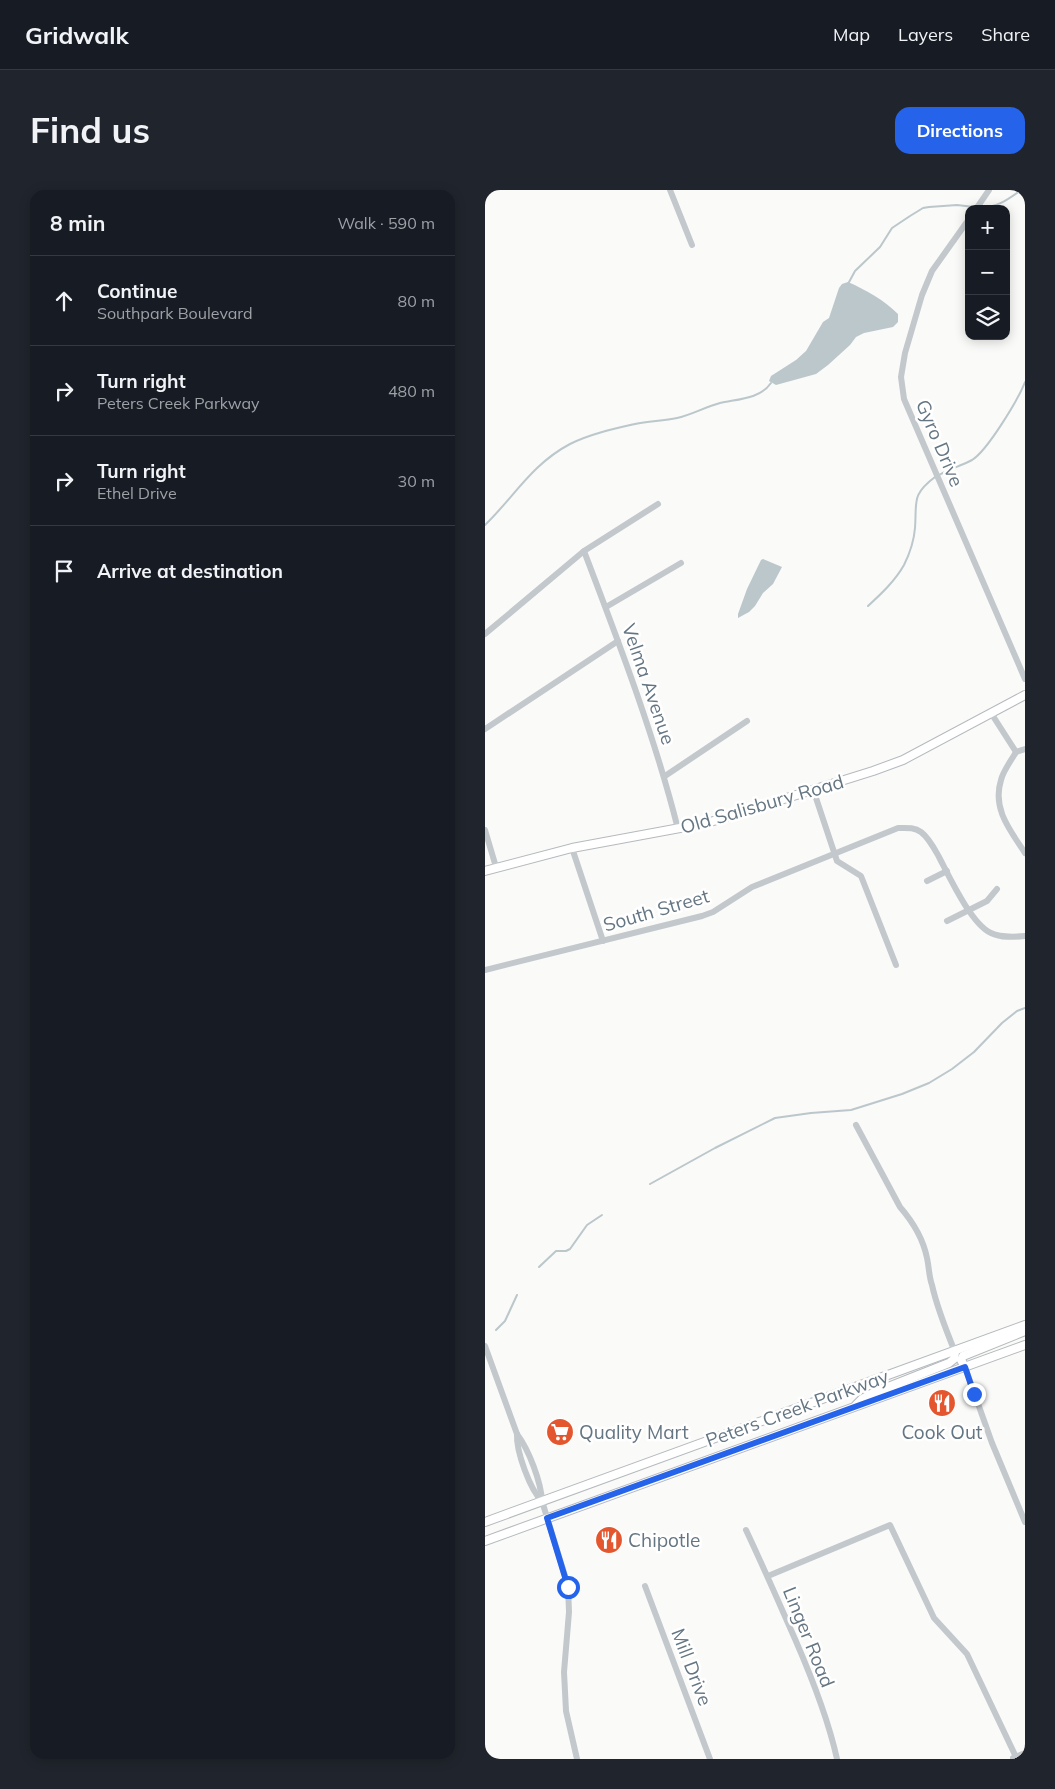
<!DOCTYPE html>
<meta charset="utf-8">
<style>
:root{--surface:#171b24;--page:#20242c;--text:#f1f3f6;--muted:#9ea1a6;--line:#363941;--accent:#2563eb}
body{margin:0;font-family:Mulish,sans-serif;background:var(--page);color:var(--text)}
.controls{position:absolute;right:15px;top:15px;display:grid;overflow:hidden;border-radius:10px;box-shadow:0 2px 12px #0003}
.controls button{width:45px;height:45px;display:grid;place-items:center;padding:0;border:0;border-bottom:1px solid var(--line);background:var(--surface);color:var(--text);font:25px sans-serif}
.stop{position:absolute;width:15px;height:15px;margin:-11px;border:4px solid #2563eb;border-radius:50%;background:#fff}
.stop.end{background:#2563eb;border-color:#fff;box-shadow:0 1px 5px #0008}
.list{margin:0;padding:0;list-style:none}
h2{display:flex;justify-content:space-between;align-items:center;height:65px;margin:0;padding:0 20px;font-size:21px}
h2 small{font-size:16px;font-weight:400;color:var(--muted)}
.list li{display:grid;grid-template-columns:32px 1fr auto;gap:15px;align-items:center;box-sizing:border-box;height:90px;padding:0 20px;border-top:1px solid var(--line)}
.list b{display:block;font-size:19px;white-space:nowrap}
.list p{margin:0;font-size:16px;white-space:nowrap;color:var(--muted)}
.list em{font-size:16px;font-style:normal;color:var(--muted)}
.icon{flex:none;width:28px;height:28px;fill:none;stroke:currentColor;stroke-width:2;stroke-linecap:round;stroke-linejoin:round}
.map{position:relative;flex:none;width:540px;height:1569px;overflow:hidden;border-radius:15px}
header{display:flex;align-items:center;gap:30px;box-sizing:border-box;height:70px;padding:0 25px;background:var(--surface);border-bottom:1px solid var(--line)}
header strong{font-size:24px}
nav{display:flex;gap:28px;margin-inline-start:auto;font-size:18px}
.intro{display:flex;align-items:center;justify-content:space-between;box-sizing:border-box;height:120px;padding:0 30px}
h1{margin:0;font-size:35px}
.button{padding:12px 22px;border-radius:15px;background:var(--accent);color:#fff;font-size:18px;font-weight:700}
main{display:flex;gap:30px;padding:0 30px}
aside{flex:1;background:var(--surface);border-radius:15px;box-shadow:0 2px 12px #0003}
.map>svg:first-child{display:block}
.water{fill:#bbc7cb}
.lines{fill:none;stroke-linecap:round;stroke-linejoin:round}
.stream{stroke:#bbc7cb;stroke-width:2}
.major-casing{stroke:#b5babe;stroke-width:10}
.minor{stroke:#c3c8cc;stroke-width:6}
.major{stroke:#fff;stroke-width:8}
.route{stroke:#2563eb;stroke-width:6}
.labels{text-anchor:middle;stroke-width:5;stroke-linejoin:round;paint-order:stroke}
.street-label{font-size:19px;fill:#657683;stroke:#fff}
.poi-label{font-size:19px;fill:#657683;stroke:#fff;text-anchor:start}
</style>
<header>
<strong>Gridwalk</strong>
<nav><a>Map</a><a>Layers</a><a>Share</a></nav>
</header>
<div class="intro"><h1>Find us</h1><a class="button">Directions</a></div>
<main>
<aside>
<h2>8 min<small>Walk · 590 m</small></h2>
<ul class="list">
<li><svg class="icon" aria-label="ahead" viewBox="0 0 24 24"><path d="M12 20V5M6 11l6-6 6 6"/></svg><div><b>Continue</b><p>Southpark Boulevard</p></div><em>80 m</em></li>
<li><svg class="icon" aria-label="right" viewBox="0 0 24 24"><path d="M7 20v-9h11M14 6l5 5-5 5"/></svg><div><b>Turn right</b><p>Peters Creek Parkway</p></div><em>480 m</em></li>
<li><svg class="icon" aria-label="right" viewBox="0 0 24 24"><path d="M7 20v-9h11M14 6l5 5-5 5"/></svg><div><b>Turn right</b><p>Ethel Drive</p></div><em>30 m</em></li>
<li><svg class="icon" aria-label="arrive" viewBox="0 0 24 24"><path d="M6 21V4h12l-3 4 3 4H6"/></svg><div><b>Arrive at destination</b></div></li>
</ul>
</aside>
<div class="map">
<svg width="540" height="1569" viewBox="0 0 540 1569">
<rect width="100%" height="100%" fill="#fafaf8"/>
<g class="water">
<path d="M363,92C381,100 399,110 413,124V132L408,137L379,143L371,147L365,155L343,175L331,184L291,195L284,191L286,186L311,170L321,161L338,132L344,128L354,98L357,94Z"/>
<polygon points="278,369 297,377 288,394 278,403 270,416 264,422 253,428 253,424 262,399 276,370"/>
</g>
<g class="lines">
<g class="stream">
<path d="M494,17C512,18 522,10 536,0"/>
<polyline points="363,94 370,81 395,57 407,38 425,26 438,18 444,17 472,15 489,17"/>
<path d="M454,285C464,279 476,276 487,270C502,261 533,210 540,192"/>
<path d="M0,335C29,307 47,274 85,254C105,244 128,239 150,234C164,231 178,231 192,228C206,225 220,217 235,213C253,209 275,209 286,193"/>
<path d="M383,416C396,404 410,391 419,375C424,365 429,350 430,338C432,312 426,305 450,287"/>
<polyline points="165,994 230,958 290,928 326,923 366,920 417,904 444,893 467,879 489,862 517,833 532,821 540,818"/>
<polyline points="54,1077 71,1061 81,1061 85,1059 102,1035 117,1025"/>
<polyline points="11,1140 20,1131 32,1105"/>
</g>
<g class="major-casing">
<g id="major">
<polyline points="0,681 87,658 222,633 388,581 418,570 540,505"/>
<polyline points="480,1177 476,1170 478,1166 540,1141"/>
<polyline points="371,1215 377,1209 388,1203 464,1173 469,1169 470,1162"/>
<polyline points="0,1332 540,1135"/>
<polyline points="0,1351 540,1155"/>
</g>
</g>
<g class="minor">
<polyline points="185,0 207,55"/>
<polyline points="0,1 2,0"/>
<polyline points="491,19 504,0"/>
<polyline points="484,29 447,81 437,105 420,163 416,187 419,209 540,489"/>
<path d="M99,361C134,453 169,544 193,639"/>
<polyline points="121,417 196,373"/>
<polyline points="0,444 99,361 173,314"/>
<path d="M506,523L531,562C526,571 518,581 516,590C507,619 525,640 540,663"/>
<polyline points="0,539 133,451"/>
<polyline points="531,562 540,559"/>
<polyline points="180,586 262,531"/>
<polyline points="328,599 352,671 376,686 411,775"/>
<polyline points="0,640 11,677"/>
<polyline points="87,658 118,751"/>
<polyline points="442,691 462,681"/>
<polyline points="462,731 502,711 512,699"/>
<path d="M0,780L217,726L228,722L267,697L413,638C421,638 429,637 436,642C444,648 449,658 454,667C464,686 486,734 506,743C516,748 529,747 540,746"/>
<path d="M371,935L415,1017C428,1032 438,1048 442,1068C444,1077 444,1087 447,1095C452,1118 461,1140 470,1162"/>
<path d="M0,1156L32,1244C44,1260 56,1292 57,1311L83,1396L84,1422L79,1482L81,1521L92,1569"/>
<polyline points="480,1177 507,1253 540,1332"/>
<path d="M32,1244C31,1261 45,1300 57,1311"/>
<path d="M261,1340C278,1376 294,1413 310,1449C327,1488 343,1528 352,1569"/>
<polyline points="283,1386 405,1335 449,1428 482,1464 531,1567"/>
<polyline points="160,1396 225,1569"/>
<polyline points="528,1568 540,1563"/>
</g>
<use href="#major" class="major"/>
</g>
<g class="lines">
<polyline class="route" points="83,1397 62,1328 480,1177 489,1204"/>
</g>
<defs>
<g id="restaurant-disc" transform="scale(1.4375)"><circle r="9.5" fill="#e4572e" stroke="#fff"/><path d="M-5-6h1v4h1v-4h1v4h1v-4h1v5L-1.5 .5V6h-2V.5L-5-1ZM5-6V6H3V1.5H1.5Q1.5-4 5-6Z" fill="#fff"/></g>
<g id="supermarket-disc" transform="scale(1.4375)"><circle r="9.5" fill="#e4572e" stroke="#fff"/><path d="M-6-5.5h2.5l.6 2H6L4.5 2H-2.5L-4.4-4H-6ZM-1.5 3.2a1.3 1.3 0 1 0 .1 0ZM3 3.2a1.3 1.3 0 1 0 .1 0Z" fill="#fff"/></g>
</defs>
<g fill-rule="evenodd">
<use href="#restaurant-disc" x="457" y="1213"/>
<use href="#supermarket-disc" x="75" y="1242"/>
<use href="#restaurant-disc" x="124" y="1350"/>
</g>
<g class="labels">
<g class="street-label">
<text transform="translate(455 253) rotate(67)" y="7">Gyro Drive</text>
<text transform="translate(164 494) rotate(71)" y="7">Velma Avenue</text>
<text transform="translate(277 614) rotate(-16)" y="7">Old Salisbury Road</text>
<text transform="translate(171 720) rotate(-16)" y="7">South Street</text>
<text transform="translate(312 1218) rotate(-20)" y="7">Peters Creek Parkway</text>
<text transform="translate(324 1447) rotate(68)" y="7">Linger Road</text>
<text transform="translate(207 1477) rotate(69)" y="7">Mill Drive</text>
</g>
<g class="poi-label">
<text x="94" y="1249">Quality Mart</text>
<text x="457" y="1249" text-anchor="middle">Cook Out</text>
<text x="143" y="1357">Chipotle</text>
</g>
</g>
</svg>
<div class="controls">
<button>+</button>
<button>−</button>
<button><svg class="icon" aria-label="layers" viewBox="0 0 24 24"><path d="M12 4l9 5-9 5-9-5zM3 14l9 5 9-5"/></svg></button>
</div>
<div class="stop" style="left:83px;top:1397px"></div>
<div class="stop end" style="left:489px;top:1204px"></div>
</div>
</main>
